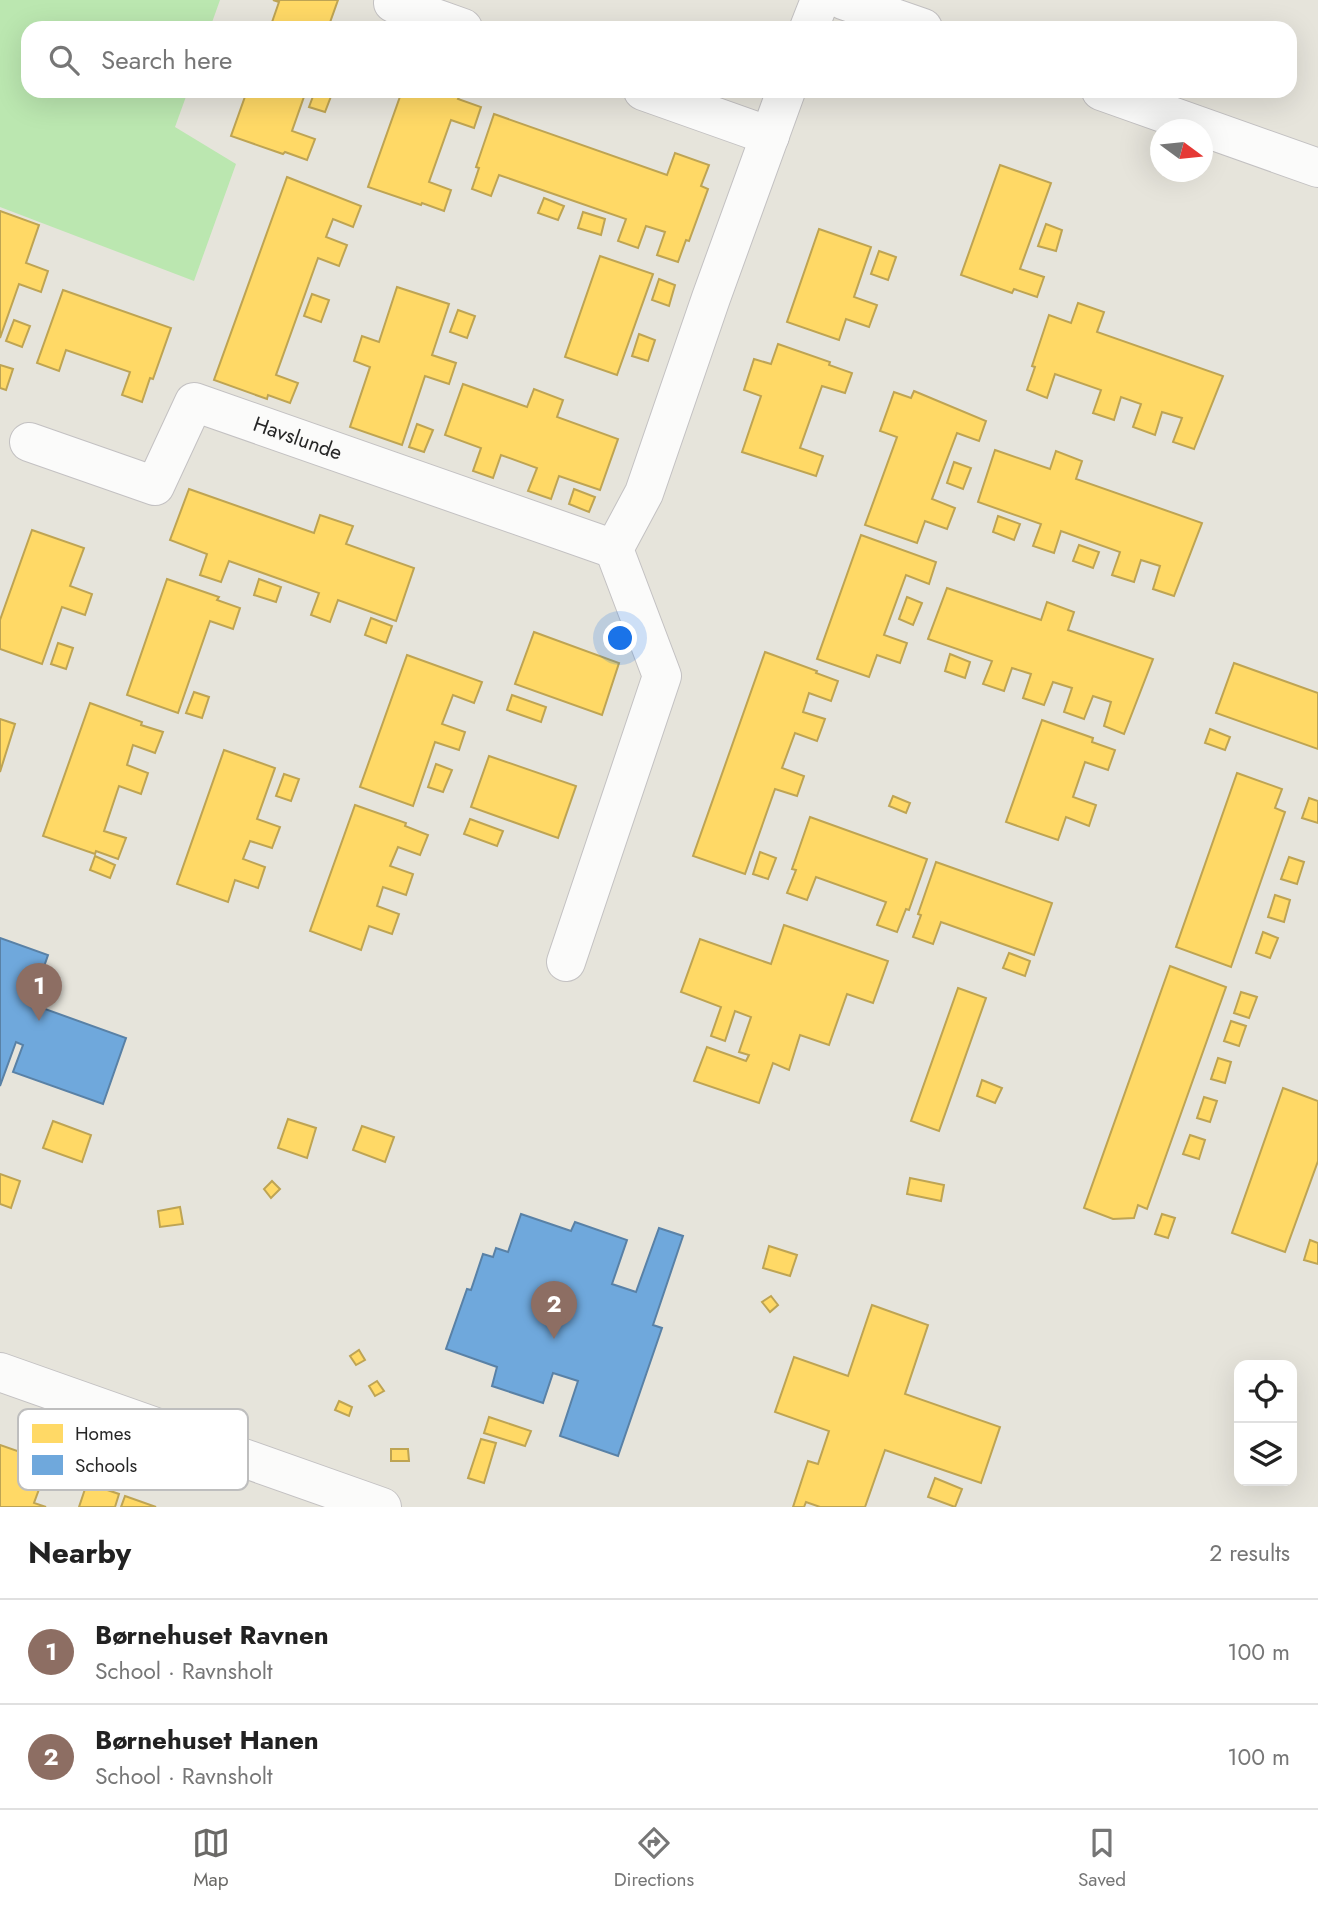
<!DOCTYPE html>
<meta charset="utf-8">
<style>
:root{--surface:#fff;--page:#f6f6f6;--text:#222;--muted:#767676;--line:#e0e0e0;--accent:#6a6966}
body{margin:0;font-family:Jost,sans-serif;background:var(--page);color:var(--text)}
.controls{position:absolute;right:21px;bottom:21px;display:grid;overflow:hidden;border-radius:14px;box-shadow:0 7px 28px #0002}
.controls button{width:63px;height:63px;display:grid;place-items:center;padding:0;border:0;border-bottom:2px solid var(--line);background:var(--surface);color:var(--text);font:35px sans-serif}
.compass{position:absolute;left:1150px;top:119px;width:63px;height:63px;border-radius:50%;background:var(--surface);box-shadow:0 7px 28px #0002;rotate:105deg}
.you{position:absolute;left:621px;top:639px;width:24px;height:24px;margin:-18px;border:5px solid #fff;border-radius:50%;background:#1a73e8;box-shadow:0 0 0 10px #1a73e833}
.badge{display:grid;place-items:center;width:46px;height:46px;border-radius:50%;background:var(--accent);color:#fff;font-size:23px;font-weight:700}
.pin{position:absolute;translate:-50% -58px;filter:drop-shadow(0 2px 4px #0008)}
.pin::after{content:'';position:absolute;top:37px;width:24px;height:21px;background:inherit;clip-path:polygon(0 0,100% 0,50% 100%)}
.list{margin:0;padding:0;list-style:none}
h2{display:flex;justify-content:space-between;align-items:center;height:91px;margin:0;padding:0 28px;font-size:30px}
h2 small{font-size:23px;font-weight:400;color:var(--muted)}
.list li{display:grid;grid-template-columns:46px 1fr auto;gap:21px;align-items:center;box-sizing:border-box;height:105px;padding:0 28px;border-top:2px solid var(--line)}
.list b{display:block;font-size:26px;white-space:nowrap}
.list p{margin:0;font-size:23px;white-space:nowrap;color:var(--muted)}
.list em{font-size:23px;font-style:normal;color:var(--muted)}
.icon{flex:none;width:38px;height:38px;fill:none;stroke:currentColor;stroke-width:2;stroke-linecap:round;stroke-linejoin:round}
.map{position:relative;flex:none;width:1318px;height:1507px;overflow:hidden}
.search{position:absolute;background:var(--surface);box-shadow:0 7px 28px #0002;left:21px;right:21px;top:21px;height:77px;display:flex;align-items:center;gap:18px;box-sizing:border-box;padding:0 24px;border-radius:21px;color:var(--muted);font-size:26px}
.sheet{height:301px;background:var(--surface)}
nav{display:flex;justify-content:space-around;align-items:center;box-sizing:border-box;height:98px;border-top:2px solid var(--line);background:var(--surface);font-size:19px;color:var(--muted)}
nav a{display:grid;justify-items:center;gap:4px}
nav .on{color:var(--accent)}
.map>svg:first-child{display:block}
.green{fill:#bbe7b0}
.homes{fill:#ffd966;stroke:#bea453;stroke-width:2}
.schools{fill:#6fa8dc;stroke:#5981a6;stroke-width:2}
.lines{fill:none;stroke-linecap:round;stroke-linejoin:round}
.minor-casing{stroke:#c3c1c2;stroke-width:40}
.tertiary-casing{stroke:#c3c1c2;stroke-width:40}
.minor{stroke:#fbfbfa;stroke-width:38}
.tertiary{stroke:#fbfbfa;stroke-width:38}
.labels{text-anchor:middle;stroke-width:7;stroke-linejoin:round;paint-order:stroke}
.street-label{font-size:21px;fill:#272727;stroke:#fff}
.key{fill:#fff;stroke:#bebebe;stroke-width:2}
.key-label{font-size:19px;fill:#272727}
</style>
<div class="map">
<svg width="1318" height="1507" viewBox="0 0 1318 1507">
<rect width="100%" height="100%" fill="#e6e4db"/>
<polygon class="green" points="0,0 220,0 210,28 28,28 28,91 188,91 175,127 236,164 194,281 0,207"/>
<g class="homes">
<polygon points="273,0 338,0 328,28 270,28 279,2"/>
<polygon points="247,91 306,91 292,131 315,139 307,160 285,152 283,154 231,136"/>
<polygon points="315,91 333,91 325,112 309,107"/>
<polygon points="402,91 444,91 459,97 458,99 481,107 474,128 451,120 429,182 451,190 444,211 422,203 421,205 368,187"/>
<polygon points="494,114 667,175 675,153 709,165 701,186 708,189 689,241 686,240 678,262 657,255 665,232 646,226 638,248 618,241 626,219 499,175 491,196 472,189 479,168 476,167"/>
<polygon points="1000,165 1051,183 1020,269 1044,277 1037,297 1014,289 1012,293 961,275"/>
<polygon points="287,177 361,206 353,227 333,219 326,237 347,245 339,266 318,258 276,375 298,383 290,403 268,395 267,399 214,380"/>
<polygon points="544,198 564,206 558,220 538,213"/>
<polygon points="0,211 39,225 26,263 48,271 41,292 19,284 0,338"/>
<polygon points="583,212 605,219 601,235 578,228"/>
<polygon points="1046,224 1062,230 1056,251 1038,246"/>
<polygon points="819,229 871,247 854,297 877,305 869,327 846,319 839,340 787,322"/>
<polygon points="879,251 896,257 888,280 871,274"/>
<polygon points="600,256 653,274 617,375 565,357"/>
<polygon points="659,279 675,285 669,306 652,300"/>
<polygon points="397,287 449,304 432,355 456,363 449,384 425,376 402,445 350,427 370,367 354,361 362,336 379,342"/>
<polygon points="63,290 171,328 153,379 150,378 142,402 122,395 130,372 66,350 59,371 37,363"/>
<polygon points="312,294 329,300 321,322 304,316"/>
<polygon points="1078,303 1104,312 1097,332 1223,376 1194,449 1173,442 1182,418 1162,412 1155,435 1133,427 1141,404 1121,397 1114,420 1093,413 1101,390 1055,374 1047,398 1027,390 1035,367 1032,366 1049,315 1071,323"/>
<polygon points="458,310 475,316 467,338 450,332"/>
<polygon points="14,320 30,326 22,347 6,341"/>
<polygon points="639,334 655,340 648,361 632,356"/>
<polygon points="778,344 830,362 829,365 852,373 845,393 822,386 800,448 823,456 816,476 742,452 761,396 744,390 754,359 771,364"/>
<polygon points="0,365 13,369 6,390 0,388"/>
<polygon points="463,384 527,407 534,389 563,400 557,417 618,439 600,490 559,476 551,499 528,491 537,468 501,455 493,478 473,471 481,448 445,435"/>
<polygon points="914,391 986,421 979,441 957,433 932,499 955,508 947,529 925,521 917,543 865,525 897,437 880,431 894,392 911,398"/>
<polygon points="417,424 433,430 424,452 409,447"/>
<polygon points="995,450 1050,469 1056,451 1082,461 1076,479 1202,523 1174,596 1153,589 1160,566 1141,560 1134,582 1112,575 1120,552 1061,531 1054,553 1033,546 1041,524 978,502"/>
<polygon points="954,462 971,468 963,489 947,483"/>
<polygon points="189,489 314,533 320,515 353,526 346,544 414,568 396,621 338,600 330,622 311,615 319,593 229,561 221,582 200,575 207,554 170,540"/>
<polygon points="574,489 595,497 589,512 569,504"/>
<polygon points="998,516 1020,524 1014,540 993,532"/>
<polygon points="32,530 84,548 70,586 92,594 85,615 62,607 42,664 0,649 0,620"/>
<polygon points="861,535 936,562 929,584 906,575 884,635 907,643 900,663 877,655 869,677 817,659"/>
<polygon points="1079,545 1099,552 1093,568 1073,561"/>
<polygon points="167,579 219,597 217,600 240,608 233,629 210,621 178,713 127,695"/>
<polygon points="259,579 281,587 276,602 254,595"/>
<polygon points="947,588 1041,620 1047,602 1074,612 1068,630 1153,659 1124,734 1104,726 1111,702 1093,696 1084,719 1064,712 1072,688 1053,682 1044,705 1023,698 1031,674 1012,668 1004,691 983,684 992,661 928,639"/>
<polygon points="907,597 922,603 913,625 899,619"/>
<polygon points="371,618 392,626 386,643 365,635"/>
<polygon points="534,632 619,663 602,715 515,684"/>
<polygon points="58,643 73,648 66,669 51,664"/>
<polygon points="765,652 817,671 816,673 838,681 831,701 809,693 803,712 825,719 817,741 795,733 782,768 804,776 797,796 775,789 745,874 693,856"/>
<polygon points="950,654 970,662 965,678 945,671"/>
<polygon points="407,655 482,682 474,703 453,695 442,724 465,732 459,750 435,742 413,806 360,787"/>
<polygon points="1234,663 1318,693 1318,749 1216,713"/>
<polygon points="194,692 209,697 202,718 186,713"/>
<polygon points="512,695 546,707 541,722 507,710"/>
<polygon points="90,703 142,722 141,725 163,732 155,753 133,745 127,765 148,773 141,794 119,786 104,831 126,838 118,859 96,851 95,854 43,836"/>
<polygon points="0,719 15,724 0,772"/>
<polygon points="1042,720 1093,738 1092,742 1115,750 1108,770 1085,762 1073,797 1096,805 1089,826 1066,817 1058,840 1006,822"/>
<polygon points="1210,729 1230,737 1225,750 1205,743"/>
<polygon points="224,750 275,768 257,819 280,827 272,848 250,841 243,859 265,867 258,888 235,880 228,902 177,884"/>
<polygon points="489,756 576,786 558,838 471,807"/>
<polygon points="436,764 452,770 443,792 428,787"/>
<polygon points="1237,773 1282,789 1275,808 1285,812 1231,967 1176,947"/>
<polygon points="284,774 299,779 291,801 276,796"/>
<polygon points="893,796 910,803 906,813 889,806"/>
<polygon points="1309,798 1318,801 1318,823 1302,818"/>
<polygon points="355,805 406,823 405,826 428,835 420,855 398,847 390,866 413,874 406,895 383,887 377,906 399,914 392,934 369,926 361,950 310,931"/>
<polygon points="810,817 927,859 909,910 906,909 897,932 877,925 886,902 816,877 807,900 787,893 796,870 792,869"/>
<polygon points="470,819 503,831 497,846 464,834"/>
<polygon points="760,852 776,858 768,879 753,874"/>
<polygon points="95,856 115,865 110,878 90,870"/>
<polygon points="1289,857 1304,862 1297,884 1281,879"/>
<polygon points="936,862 1052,903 1034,955 941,922 933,944 913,937 921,915 918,914"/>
<polygon points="1275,895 1290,900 1284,922 1268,917"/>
<polygon points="784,925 888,961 873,1003 847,994 829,1045 800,1035 789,1070 773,1063 759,1103 694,1081 707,1047 746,1061 749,1055 739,1052 751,1017 735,1011 725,1041 711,1036 721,1007 681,992 700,939 771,964"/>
<polygon points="1263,932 1278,938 1270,958 1256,953"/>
<polygon points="1009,953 1030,961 1025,976 1003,968"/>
<polygon points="1170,966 1226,987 1147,1209 1138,1205 1134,1218 1113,1219 1084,1208"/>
<polygon points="958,988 986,998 939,1131 911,1121"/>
<polygon points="1241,992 1257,997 1249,1018 1234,1013"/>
<polygon points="1231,1021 1246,1026 1239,1046 1224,1041"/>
<polygon points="1218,1058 1231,1062 1225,1083 1211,1079"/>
<polygon points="982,1080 1002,1088 995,1103 977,1096"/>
<polygon points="1283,1088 1318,1101 1318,1161 1285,1252 1232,1233"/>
<polygon points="1204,1097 1217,1101 1210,1122 1197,1118"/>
<polygon points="288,1119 316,1128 307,1158 278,1148"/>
<polygon points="53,1121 91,1135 82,1162 43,1148"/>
<polygon points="362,1126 394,1137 385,1162 353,1150"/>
<polygon points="1190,1135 1205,1140 1199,1159 1183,1154"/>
<polygon points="0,1174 20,1181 11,1208 0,1204"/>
<polygon points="910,1178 944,1185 941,1201 907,1194"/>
<polygon points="272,1181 280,1189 271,1198 264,1189"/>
<polygon points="180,1207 183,1224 160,1227 158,1211"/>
<polygon points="1162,1214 1175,1218 1168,1238 1155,1234"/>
<polygon points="1310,1240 1318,1243 1318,1264 1304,1260"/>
<polygon points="769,1246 797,1255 790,1276 763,1268"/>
<polygon points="771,1296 778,1305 770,1312 762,1302"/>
<polygon points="872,1305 928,1325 905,1394 1000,1427 981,1483 885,1450 865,1507 820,1507 806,1502 804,1507 793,1507 808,1461 818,1464 829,1431 775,1412 794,1357 848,1376"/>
<polygon points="359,1350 365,1360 356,1365 350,1356"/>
<polygon points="377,1381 384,1391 375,1396 369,1386"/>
<polygon points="339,1401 352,1407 349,1416 335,1410"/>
<polygon points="489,1417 531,1431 525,1446 484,1433"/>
<polygon points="481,1439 496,1443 484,1483 468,1478"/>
<polygon points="0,1445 49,1462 34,1503 46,1507 0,1507"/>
<polygon points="391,1449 408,1449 409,1461 391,1461"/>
<polygon points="935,1478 962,1489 955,1507 928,1497"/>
<polygon points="87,1483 119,1494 115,1507 79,1507"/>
<polygon points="125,1496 156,1507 121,1507"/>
</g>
<g class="schools">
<polygon points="0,938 48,955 31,1004 126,1038 103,1104 13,1072 23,1045 16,1042 0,1086"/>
<polygon points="521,1214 571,1231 575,1222 627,1240 612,1284 636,1292 659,1228 683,1236 653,1325 662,1328 618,1456 560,1436 578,1381 553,1373 543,1403 492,1386 497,1367 446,1349 467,1289 471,1290 483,1254 493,1257 496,1248 508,1252"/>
</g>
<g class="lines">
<g class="minor-casing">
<g id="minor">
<polyline points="393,3 463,28"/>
<polyline points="809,28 820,0"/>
<polyline points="643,91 770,136"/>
<path id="s1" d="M29,442L155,486L194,402L614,549"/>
<polyline points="566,962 662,676 614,549 644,493 711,298 786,91"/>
<polyline points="0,1372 382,1507"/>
</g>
</g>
<g class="tertiary-casing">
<g id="tertiary">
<polyline points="843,0 923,28"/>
<polyline points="1101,91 1318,168"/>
</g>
</g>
<use href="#minor" class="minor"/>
<use href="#tertiary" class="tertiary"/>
</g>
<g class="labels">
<g class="street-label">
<text dy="7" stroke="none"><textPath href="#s1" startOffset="336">Havslunde</textPath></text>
</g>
</g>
<rect x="18" y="1409" width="230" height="81" rx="10" class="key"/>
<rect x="32" y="1424" width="31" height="19" fill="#ffd966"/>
<rect x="32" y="1455" width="31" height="20" fill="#6fa8dc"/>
<g class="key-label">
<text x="75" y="1440">Homes</text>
<text x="75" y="1472">Schools</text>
</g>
</svg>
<div class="controls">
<button><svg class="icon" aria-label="locate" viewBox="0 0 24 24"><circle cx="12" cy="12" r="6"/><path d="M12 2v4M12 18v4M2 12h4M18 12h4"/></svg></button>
<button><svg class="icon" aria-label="layers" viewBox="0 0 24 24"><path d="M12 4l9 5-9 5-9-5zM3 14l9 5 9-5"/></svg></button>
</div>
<svg class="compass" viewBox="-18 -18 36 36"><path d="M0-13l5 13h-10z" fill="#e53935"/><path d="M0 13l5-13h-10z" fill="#767676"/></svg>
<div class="you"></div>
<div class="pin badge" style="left:39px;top:1021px;background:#8d6e63">1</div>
<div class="pin badge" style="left:554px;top:1339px;background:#8d6e63">2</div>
<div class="search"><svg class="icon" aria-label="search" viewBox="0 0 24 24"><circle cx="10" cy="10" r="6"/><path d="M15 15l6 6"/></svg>Search here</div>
</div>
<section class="sheet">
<h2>Nearby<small>2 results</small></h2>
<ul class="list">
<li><span class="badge" style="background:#8d6e63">1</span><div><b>Børnehuset Ravnen</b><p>School · Ravnsholt</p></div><em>100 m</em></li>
<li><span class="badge" style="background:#8d6e63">2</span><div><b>Børnehuset Hanen</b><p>School · Ravnsholt</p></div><em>100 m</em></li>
</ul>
</section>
<nav>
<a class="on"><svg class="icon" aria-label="map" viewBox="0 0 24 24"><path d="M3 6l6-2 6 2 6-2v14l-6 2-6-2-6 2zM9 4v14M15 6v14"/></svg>Map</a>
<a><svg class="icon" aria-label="directions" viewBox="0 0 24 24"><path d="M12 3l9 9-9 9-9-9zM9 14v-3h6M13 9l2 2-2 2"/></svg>Directions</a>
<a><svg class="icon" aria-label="saved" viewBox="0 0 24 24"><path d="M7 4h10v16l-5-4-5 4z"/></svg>Saved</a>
</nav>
